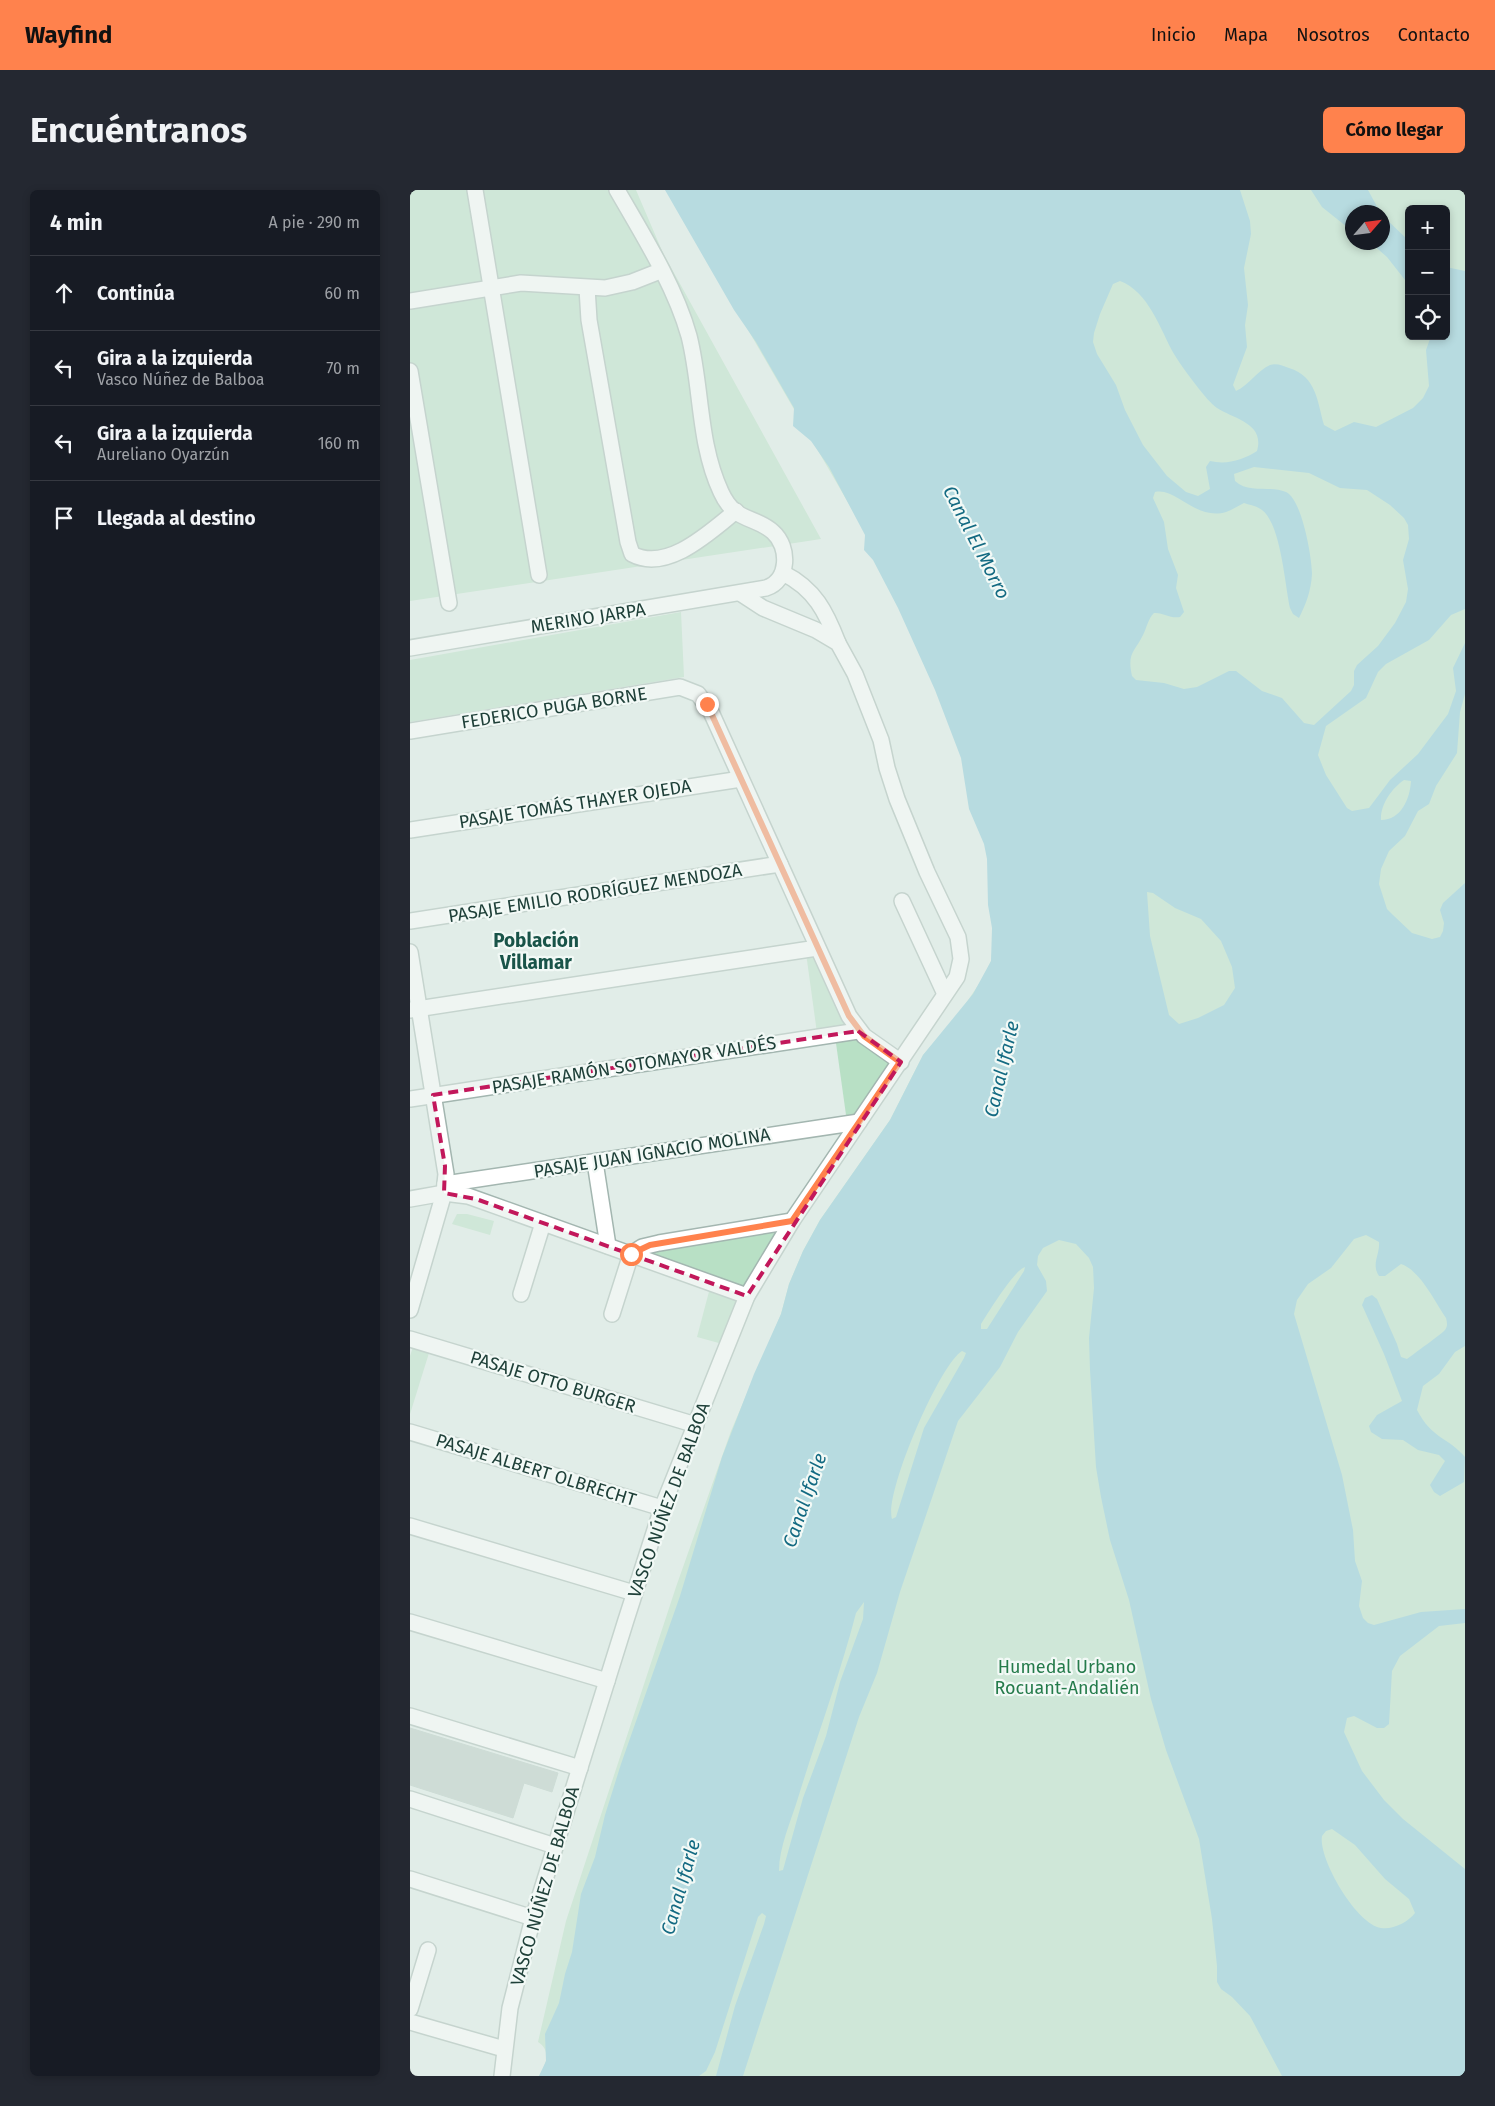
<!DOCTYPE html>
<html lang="es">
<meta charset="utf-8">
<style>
:root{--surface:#171b24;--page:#242831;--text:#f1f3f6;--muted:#9ea1a6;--line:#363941;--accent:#ff824d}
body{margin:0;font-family:"Fira Sans",sans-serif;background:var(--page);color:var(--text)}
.controls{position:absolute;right:15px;top:15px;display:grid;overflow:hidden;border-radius:8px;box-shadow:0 2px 8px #0003}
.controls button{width:45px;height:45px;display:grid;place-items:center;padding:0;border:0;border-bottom:1px solid var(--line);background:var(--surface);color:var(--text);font:25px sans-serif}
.compass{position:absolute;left:935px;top:15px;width:45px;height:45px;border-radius:50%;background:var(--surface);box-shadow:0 2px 8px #0003;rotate:62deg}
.stop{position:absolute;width:15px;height:15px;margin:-11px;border:4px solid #ff824d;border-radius:50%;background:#fff}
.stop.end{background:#ff824d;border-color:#fff;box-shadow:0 1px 5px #0008}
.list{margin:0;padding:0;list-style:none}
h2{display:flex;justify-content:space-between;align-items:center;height:65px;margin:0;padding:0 20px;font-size:21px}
h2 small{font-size:16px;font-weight:400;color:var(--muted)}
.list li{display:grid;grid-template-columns:32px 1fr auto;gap:15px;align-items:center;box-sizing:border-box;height:75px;padding:0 20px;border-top:1px solid var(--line)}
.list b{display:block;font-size:19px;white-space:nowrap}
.list p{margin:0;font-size:16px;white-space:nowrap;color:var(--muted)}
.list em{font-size:16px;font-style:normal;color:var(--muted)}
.icon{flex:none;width:28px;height:28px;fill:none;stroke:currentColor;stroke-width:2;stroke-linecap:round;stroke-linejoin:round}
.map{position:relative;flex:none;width:1055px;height:1886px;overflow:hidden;border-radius:8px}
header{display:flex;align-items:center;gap:30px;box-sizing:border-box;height:70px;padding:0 25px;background:var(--accent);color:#111}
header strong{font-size:24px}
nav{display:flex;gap:28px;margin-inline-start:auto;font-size:18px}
.intro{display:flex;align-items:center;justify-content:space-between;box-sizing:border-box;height:120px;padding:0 30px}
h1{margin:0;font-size:35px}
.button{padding:12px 22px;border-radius:8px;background:var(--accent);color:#111;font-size:18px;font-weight:700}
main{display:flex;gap:30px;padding:0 30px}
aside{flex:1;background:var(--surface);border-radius:8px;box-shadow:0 2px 8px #0003}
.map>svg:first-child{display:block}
.green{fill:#b8e0c5;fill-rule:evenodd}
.water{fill:#83c6d8;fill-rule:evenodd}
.building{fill:#b6c8c1;stroke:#b3c7c0}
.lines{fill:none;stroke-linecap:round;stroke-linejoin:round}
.minor-casing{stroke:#a3b6b0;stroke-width:18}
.minor{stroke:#fff;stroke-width:15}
.route{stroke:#ff824d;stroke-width:6}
.marked{fill:none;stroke:#c2185b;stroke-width:4;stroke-dasharray:10 6;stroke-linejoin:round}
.labels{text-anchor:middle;stroke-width:4.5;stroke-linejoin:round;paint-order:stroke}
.street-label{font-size:18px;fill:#1f4039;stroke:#f2f9f6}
.park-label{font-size:18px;fill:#257b4b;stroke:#f2f9f6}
.water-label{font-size:19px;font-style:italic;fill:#136a82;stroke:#f2f9f6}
.neighbourhood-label{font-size:19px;font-weight:bold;fill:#195449;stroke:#f2f9f6}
</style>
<header>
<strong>Wayfind</strong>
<nav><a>Inicio</a><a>Mapa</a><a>Nosotros</a><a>Contacto</a></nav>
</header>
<div class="intro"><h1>Encuéntranos</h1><a class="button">Cómo llegar</a></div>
<main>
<aside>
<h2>4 min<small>A pie · 290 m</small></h2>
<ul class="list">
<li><svg class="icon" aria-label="ahead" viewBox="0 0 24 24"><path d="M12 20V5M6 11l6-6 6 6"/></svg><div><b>Continúa</b></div><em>60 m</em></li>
<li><svg class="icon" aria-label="left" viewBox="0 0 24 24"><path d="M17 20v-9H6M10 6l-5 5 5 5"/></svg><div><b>Gira a la izquierda</b><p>Vasco Núñez de Balboa</p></div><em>70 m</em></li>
<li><svg class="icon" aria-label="left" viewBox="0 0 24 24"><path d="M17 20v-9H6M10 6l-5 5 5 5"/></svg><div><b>Gira a la izquierda</b><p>Aureliano Oyarzún</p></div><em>160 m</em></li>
<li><svg class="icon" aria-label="arrive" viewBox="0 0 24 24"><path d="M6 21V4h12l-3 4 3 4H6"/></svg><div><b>Llegada al destino</b></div></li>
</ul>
</aside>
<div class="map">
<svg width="1055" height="1886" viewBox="0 0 1055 1886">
<rect width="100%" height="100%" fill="#e1ede8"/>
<g class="green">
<polygon points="0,0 226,0 253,63 411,349 0,411"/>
<path d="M257,0H1055V1886H129C137,1874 141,1860 128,1852L156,1731L266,1397L321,1241L371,1124L379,1094L393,1061L410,1030L480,930L513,865L546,828L573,788L581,771L583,754L593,780L578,656L546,536L487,397ZM999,19H1036V146H999ZM942,22H972V52H942Z"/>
<polygon points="271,422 274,487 0,532 0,470"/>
<polygon points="406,761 444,839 407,843 396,763"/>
<polygon points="448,842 489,872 448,931 437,932 425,846"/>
<polygon points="47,1024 57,1024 84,1031 80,1045 42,1034"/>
<polygon points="379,1033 337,1104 224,1063"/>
<polygon points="301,1094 336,1106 316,1155 287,1147"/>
<polygon points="3,1157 19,1163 0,1224 0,1166"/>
</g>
<g class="water">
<path d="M255,0H830L840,31L841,44L834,78L838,115L835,135L837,157L823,195L826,201C839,195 847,181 860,175C867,173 873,176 879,178C907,187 907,211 914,235L925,241L944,232L966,237L1003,218L1013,208L1019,196L1016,160L1021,146H1036V77L1055,81V419L1041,425L1019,450L976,474L968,482L956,508L916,536L908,565L916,585L937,618L942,621L959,618L980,590L1008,564L1038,524L1046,501L1043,478L1055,453V504L1050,522L1047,563L1026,596L1019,614L1008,621L995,646L979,661L971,679L969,694L977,719L983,725L1002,743L1022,749L1030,747L1033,741L1034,733L1030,720L1033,713L1055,693V1156L1045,1162L1029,1184L1013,1196L1007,1220C1022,1249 1038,1247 1055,1267L1054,1292L1030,1306L1024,1302L1020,1295L1035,1271L1029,1265L1008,1260L993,1250L972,1249L961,1242L959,1236L967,1225L992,1211L974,1164L952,1115L955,1108L962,1105L967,1109L987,1154L991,1167L997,1169C1001,1166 1034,1142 1035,1140C1038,1136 1037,1132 1036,1128C1025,1112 1010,1080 991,1074L975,1086H969C961,1074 970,1065 969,1052L956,1045L944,1049L921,1078L898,1094L887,1110L884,1124L932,1285L943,1340L945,1371L952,1391L949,1416L953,1428L958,1433L964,1435L1011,1422L1055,1419V1433L1029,1436L990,1466L982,1481L979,1534L974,1538H967L944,1526L937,1528L934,1542L952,1581L974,1610L993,1629L1055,1679V1886H872L840,1826L822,1807L811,1799L807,1792V1776L802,1729L789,1649L756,1560L741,1509L719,1410L700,1350L691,1307L686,1277L680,1180L679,1148L684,1098L683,1077L679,1068L666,1054L649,1050L633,1058L628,1066L627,1075L636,1091L637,1101L608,1142L590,1177L548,1231L490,1402L467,1483L449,1527L333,1886H306L325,1816L354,1734L356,1726L352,1723L348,1727L305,1862L296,1881L289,1886H129L136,1871L135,1844L149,1813L155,1784L162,1762L171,1704L185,1667L195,1625L211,1574L270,1406L312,1267L344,1184L371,1124L379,1094L393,1061L410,1030L480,930L513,865L563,804L581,771L582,738L578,715L577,669L574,654L559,619L551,568L525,500L488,418L463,370L454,360L455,345L419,277L401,251L383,236L384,218L346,152L324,120ZM710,91C739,102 750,139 764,164C771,176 780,187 789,199C794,205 800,213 807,218C824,229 855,233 847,261C833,270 817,275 800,271L796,277L800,299L788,306L776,302L757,286L733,255L715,220L706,195L687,164L683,152L684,143L690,124L703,94ZM844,277L899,283L930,298L957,300L980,315L994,328L998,335L999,349L993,370L998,399L996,412L985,433L968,456L947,475L944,481V495L941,501L904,535L894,533L872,508L852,501L826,481H819L787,497L774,499L754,493L726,490L722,486C717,463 724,463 733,445C737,437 738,429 744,423C753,422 760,429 770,427L774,422L766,398L768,385L758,359L754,332L743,308L745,302C766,297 786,331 816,322C822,320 828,316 834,313C840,315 847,316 852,320C871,334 875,396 880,418L883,424L889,428C896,414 901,401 902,384C902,368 892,309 876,302C860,295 839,304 825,291L824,284ZM994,590L1001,591C1000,609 991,630 971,630C970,615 982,598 994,590ZM737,702L743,703L765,718L791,729L811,751L822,777L825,798L814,815L788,828L769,834L759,825L740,746ZM615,1077L614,1081L577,1139H571V1134C578,1123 604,1080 615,1077ZM552,1161L556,1163L554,1168L514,1238L486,1327L482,1329C474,1304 529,1175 552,1161ZM454,1412L453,1429L430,1492L416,1546L393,1608L373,1680L369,1681C369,1657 381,1631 388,1608C407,1546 430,1485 446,1423ZM922,1639L945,1655L975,1689L999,1709L1005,1723C998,1732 983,1740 971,1738C947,1735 908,1669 912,1646L916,1641Z"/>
<polygon points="901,0 958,0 970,22 942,22 942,41 912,17"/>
<polygon points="973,26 999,51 999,95 977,67 961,53 972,52"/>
</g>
<polygon class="building" points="0,1538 148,1583 142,1602 114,1593 103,1628 0,1595"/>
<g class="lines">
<g class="minor-casing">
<g id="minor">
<polyline points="65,0 129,385"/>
<path d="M177,98L179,130L218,352L222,364C257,383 300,342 326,321"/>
<polyline points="0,111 111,93 195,98 222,92 250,81"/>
<polyline points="0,181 39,413"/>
<path d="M373,383C405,399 416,422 428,453"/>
<path d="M0,458L356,398C379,391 380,357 363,342C344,325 325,333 311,302C288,253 292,197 279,146C265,96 233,45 207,0"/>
<polyline points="0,541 270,497 288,504 301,522 439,826 454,846 491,872"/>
<polyline points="0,640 331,589"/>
<polyline points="492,711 535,804"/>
<polyline points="0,731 370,674"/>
<polyline points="0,762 36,984 34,1003 0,1120"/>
<polyline points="0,820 407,758"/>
<polyline points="0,909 448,841"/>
<polyline points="185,972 198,1056"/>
<polyline points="35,994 449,932"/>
<polyline points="0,1009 34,1003 58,1006 337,1106"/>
<polyline points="111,1104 133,1033"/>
<polyline points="202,1124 221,1064 232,1057 249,1053 382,1031"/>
<polyline points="0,1149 286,1235"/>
<polyline points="0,1242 252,1318"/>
<polyline points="0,1336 224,1403"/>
<polyline points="0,1432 197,1491"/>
<polyline points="0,1526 170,1578"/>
<polyline points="0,1609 145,1656"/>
<polyline points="0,1689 123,1728"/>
<polyline points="0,1819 18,1760"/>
<polyline points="0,1832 94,1859"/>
<polyline points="92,1886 100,1818 123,1728 216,1430 252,1318 337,1106 382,1031 547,787 551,769 548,747 517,682 487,609 477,578 471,550 445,484 428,453 406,440 353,418 330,403"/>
</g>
</g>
<use href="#minor" class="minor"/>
</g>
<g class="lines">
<polyline class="route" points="221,1064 240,1055 382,1031 490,872 454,846 439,826 297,514"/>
</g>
<path d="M0 0H1055V1886H0ZM448,841L491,872L337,1106L66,1009L34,1003L35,976L23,905Z" fill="#e1ede8" fill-opacity=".55" fill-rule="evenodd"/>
<path class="marked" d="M448,841L491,872L337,1106L66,1009L34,1003L35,976L23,905Z"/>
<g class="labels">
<g class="street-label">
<text transform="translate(178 428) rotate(-9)" y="6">MERINO JARPA</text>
<text transform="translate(144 518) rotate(-9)" y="6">FEDERICO PUGA BORNE</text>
<text transform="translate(165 614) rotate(-9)" y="6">PASAJE TOMÁS THAYER OJEDA</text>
<text transform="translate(185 703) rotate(-9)" y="6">PASAJE EMILIO RODRÍGUEZ MENDOZA</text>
<text transform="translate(224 875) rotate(-9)" y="6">PASAJE RAMÓN SOTOMAYOR VALDÉS</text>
<text transform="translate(242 963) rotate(-9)" y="6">PASAJE JUAN IGNACIO MOLINA</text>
<text transform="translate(143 1192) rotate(17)" y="6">PASAJE OTTO BURGER</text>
<text transform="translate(126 1280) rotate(17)" y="6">PASAJE ALBERT OLBRECHT</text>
<text transform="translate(259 1310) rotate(-70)" y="6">VASCO NÚÑEZ DE BALBOA</text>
<text transform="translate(135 1696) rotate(-74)" y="6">VASCO NÚÑEZ DE BALBOA</text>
</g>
<g class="park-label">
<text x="657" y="1483">Humedal Urbano<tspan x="657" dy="21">Rocuant-Andalién</tspan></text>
</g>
<g class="water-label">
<text transform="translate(567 352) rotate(63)" y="7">Canal El Morro</text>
<text transform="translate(591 879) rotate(-77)" y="7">Canal Ifarle</text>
<text transform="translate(394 1310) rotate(-71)" y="7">Canal Ifarle</text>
<text transform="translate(270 1697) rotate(-74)" y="7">Canal Ifarle</text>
</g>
<g class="neighbourhood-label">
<text x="126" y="757">Población<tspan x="126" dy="22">Villamar</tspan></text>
</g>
</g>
</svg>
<div class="controls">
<button>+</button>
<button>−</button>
<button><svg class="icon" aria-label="locate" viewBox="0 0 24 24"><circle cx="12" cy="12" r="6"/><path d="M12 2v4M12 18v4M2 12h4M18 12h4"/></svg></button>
</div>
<svg class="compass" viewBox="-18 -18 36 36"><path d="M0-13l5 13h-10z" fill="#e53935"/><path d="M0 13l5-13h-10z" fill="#9ea1a6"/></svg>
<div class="stop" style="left:221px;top:1064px"></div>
<div class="stop end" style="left:297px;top:514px"></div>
</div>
</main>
